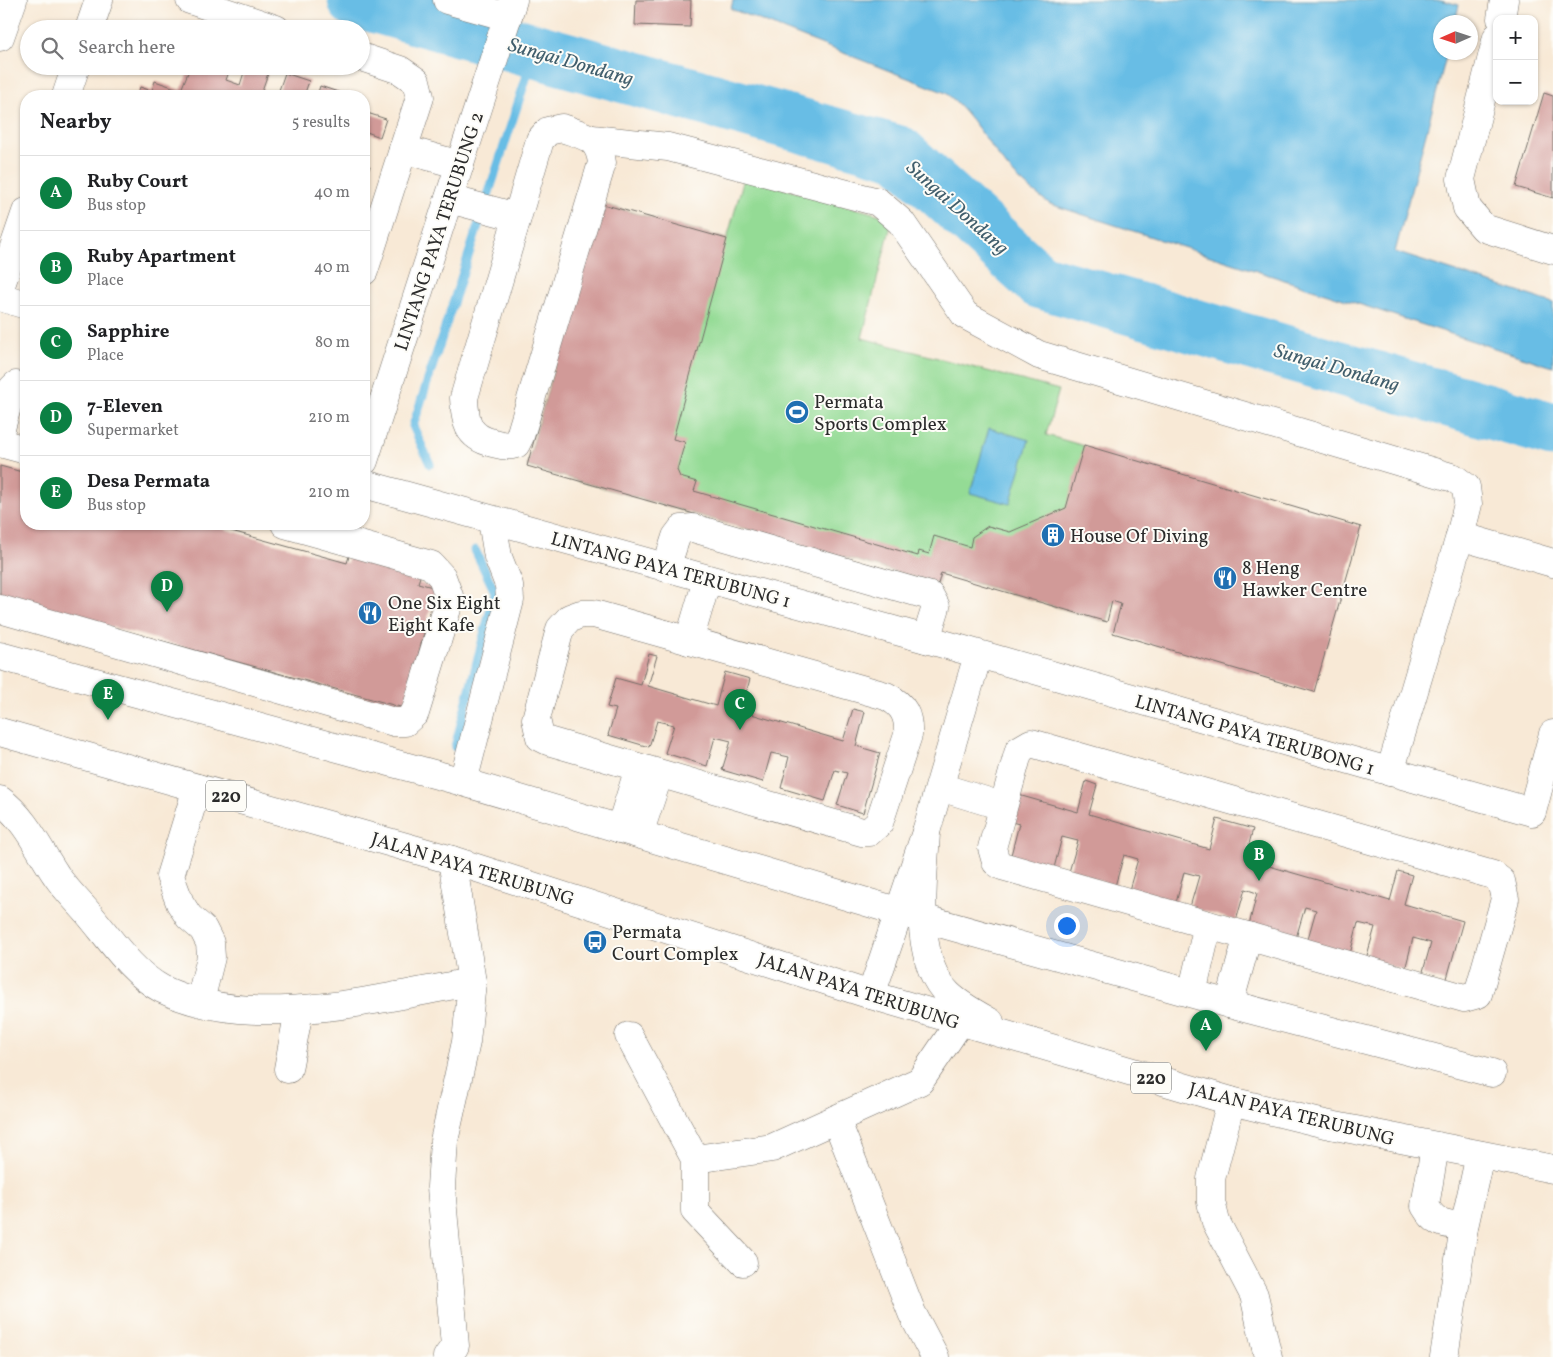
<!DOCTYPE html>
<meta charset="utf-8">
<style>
:root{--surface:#fff;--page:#f2f2f2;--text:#202124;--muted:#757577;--line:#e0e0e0;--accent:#0b8043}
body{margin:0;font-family:Vollkorn,serif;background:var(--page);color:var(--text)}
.controls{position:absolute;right:15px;top:15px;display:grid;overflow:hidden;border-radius:10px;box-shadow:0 1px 4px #0004}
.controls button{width:45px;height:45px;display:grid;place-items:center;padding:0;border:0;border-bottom:1px solid var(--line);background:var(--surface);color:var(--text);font:25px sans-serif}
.compass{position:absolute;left:1433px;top:15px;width:45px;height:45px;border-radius:50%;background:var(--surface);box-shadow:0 1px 4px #0004;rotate:267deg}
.you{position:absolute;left:1066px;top:925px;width:18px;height:18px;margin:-12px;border:4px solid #fff;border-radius:50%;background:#1a73e8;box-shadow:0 0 0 8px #1a73e833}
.badge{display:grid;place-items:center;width:32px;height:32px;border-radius:50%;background:var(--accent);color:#fff;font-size:16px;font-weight:700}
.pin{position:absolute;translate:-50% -41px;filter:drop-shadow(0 1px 2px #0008)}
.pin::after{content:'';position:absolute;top:26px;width:18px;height:15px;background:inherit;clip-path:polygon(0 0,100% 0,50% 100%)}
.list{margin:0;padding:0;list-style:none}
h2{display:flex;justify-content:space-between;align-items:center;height:65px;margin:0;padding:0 20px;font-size:21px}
h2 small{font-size:16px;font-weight:400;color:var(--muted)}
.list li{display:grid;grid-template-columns:32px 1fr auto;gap:15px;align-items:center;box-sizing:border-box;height:75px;padding:0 20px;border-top:1px solid var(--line)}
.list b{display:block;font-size:19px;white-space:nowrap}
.list p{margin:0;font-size:16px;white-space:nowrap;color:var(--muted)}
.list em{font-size:16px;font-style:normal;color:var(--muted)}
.icon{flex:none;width:28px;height:28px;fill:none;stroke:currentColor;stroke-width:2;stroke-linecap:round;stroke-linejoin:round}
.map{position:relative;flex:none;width:1553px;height:1357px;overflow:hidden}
.search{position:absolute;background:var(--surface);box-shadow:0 1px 4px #0004;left:20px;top:20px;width:350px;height:55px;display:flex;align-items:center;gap:12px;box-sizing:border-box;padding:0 18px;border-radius:28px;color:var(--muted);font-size:19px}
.panel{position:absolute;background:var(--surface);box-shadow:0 1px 4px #0004;left:20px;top:90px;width:350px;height:440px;border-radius:20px}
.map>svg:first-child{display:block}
.green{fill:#94db95;stroke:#608360}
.water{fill:#68bde5;stroke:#4a7488}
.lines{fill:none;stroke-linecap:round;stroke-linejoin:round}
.stream{stroke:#68bde5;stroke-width:9}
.river{stroke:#68bde5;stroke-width:55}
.building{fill:#d19a98}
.minor-casing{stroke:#736e67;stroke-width:29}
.major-casing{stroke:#736e67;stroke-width:29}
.minor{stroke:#fff;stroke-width:28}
.major{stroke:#fff;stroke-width:28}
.labels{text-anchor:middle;stroke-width:4;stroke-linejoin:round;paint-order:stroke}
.shield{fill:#fdfcf7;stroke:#6a6a68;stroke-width:1}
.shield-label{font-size:18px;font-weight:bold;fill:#2b2b2b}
.street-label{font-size:19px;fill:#2b2b2b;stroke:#fdfcf7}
.poi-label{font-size:19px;fill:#2b2b2b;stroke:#fdfcf7;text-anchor:start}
.water-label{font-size:20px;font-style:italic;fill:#405e6c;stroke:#fdfcf7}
</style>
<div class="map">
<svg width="1553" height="1357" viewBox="0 0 1553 1357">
<rect width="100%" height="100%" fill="#fdfcf7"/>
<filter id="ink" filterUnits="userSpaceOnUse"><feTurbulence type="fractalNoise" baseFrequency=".02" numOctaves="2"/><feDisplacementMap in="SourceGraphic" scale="10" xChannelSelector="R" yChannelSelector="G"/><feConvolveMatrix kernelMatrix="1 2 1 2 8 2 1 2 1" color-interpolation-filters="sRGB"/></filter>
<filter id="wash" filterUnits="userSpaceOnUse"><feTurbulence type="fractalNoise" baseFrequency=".0096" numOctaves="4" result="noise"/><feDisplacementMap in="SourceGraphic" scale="20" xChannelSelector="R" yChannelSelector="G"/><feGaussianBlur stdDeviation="1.12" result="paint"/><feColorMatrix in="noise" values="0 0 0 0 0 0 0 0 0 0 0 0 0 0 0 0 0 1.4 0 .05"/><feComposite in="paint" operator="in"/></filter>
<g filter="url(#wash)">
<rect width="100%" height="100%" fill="#f8e9d6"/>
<polygon class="green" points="744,178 880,215 891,225 862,338 1059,390 1046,435 1151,465 1107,622 941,573 938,584 527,466 599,203 727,239"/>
<g class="water">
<path d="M733,0H1441L1459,5L1455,22H1440V52L1447,53L1395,252L1553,303V367L1050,204C1035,193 1020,182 1008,168C987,143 972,114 946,93L731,9Z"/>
<polygon points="989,428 1029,440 1010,504 970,493"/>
</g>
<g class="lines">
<g class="stream">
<polyline points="430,464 413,426 535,51"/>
<polyline points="455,747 495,592 475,550"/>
</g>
<polyline class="river" points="355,0 899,153 1039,281 1553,430"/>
</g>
<g id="blocks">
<g class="building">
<polygon points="636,0 691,0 690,27 635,25"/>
<polygon points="180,66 231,66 226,80 240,85 246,66 270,68 260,96 137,96 140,87 152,91 155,81 181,90 189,70"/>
<polygon points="285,73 309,81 304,96 277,96"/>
<polygon points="320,86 350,96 317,96"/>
<polygon points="1544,93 1553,96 1553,198 1516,187"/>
<polygon points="364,112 386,119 380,137 364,131"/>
<polygon points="364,164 370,166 364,183"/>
<polygon points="599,203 727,239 673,439 685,442 677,470 680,477 697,482 694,491 918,556 919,551 929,554 934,536 970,547 972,537 988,526 1010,532 1066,508 1084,445 1361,527 1314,692 1113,633 1121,604 1112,601 1107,622 941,573 938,584 527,466"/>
<polygon points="0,466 26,473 26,524 206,524 347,563 353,543 422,570 418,583 436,588 404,708 0,596"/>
<polygon points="649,654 657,656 648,686 716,706 725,672 750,679 741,711 843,741 853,709 865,712 856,746 880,753 863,813 837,805 847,773 835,770 825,801 781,788 789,757 771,753 763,782 722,770 731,741 715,737 707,766 665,753 674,725 657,721 649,747 608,735 616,709 607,707 616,678 641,685"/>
<polygon points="1086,781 1097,785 1089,814 1209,849 1217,819 1253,829 1245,859 1390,901 1398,871 1412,875 1404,904 1463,921 1446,982 1422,975 1431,943 1413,938 1405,970 1366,959 1375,927 1358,923 1350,954 1307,942 1316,910 1305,907 1296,938 1249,925 1257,893 1245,889 1236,921 1190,907 1199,876 1184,872 1176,903 1129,890 1138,859 1124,855 1115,886 1069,872 1078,841 1062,837 1054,868 1011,855 1019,824 1008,821 1015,794 1078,812"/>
</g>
</g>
</g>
<g filter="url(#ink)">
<use href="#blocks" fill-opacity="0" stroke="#736e67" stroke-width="1"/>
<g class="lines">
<g class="minor-casing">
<g id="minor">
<polyline points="190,0 276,29"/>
<polyline points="447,0 508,17"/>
<polyline points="1501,19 1504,0"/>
<polyline points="89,29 99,0"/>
<polyline points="0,37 13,0"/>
<polyline points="1497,37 1461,179 1467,208 1484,228 1553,250"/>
<polyline points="361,57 400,70 416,81 420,97 364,271"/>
<polyline points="66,96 76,66"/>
<path d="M562,128C584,136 599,136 602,163L520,436L516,444C507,447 502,445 493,443C467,437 465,421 464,398L540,140L548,131Z"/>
<polyline points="592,139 668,147 878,202 901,222 965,315 1039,355 1454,478 1466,487 1468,504 1460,536"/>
<polyline points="403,149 460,165"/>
<polyline points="449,199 517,217"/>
<polyline points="0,288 26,212"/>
<polyline points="0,297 26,305"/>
<polyline points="0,432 12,389 16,385"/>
<polyline points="0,443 26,450"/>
<polyline points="364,461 513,0"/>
<polyline points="364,484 926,639 1532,812 1553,734"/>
<polyline points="666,568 676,537 682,529 693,528 930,596 936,607 926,639"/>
<polyline points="0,609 394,722 405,722 415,713 450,599 442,577 431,565 285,524"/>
<path d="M581,614H594L886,696C904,705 909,716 908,735L879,823L869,832H862L548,741L540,737L536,719L560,629L570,618Z"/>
<polyline points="689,641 707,580"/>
<polyline points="0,656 463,782 900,912 1229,1004 1492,1073"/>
<polygon points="1031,743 1493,875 1501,881 1505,899 1478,994 1464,998 1002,866 996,862 992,848 1019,750"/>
<polyline points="1390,772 1460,536 1553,563"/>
<polyline points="463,782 510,600 509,585 498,557 492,520"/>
<polyline points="940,787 1002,806"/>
<polyline points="197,788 170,876 180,903 189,917 203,929 210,943 211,957 200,1001"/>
<path d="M0,800C26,819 39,850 56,875C65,889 78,901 88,913C110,939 132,973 162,989C253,1033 378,998 472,982"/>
<polyline points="620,829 639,768"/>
<polyline points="639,834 659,774"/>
<polyline points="1192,993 1208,925"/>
<polyline points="871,995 926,832 978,655"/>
<polyline points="1229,1004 1248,936"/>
<polyline points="629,1036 695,1159 772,1148 920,1081 960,1022"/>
<polyline points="288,1069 299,1010"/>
<polyline points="1231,1101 1211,1179 1211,1202 1216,1222 1254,1295 1268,1357"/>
<polyline points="836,1119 912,1313 935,1357"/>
<path d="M1435,1147L1425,1206C1436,1225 1444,1223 1464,1227"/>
<polyline points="695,1159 695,1211 743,1262"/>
<polyline points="447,1357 455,1346 441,1187 444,1141 466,1042 472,982 452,860"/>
<polyline points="1444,1357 1464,1227 1480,1155"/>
</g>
</g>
<g class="major-casing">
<g id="major">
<polyline points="0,732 452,860 871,995 1231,1101 1325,1124 1553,1169"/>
<path d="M926,832C924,879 911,958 948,994C959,1005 976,1014 990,1022"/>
</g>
</g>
<use href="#minor" class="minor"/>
<use href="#major" class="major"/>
</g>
</g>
<defs>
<g id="stadium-disc" transform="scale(1.25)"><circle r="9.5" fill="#1f6fb2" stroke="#fdfcf7"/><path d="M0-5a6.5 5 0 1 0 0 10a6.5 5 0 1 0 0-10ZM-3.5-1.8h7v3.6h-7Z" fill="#fff"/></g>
<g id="building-disc" transform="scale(1.25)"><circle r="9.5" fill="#1f6fb2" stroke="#fdfcf7"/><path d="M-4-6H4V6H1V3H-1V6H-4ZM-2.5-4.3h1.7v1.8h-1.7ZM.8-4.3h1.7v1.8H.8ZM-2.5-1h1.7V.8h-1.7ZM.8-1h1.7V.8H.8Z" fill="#fff"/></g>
<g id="restaurant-disc" transform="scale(1.25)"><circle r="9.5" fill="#1f6fb2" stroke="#fdfcf7"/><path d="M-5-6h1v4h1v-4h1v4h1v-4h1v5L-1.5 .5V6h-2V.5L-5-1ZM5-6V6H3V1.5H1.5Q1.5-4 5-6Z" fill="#fff"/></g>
<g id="bus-disc" transform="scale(1.25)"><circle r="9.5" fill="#1f6fb2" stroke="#fdfcf7"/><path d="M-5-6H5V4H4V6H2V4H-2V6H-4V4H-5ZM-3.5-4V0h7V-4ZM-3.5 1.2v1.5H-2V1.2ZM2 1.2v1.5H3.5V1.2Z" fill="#fff"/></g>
</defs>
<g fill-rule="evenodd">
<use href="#stadium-disc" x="797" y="412"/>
<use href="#building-disc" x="1053" y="535"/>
<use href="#restaurant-disc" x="1225" y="578"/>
<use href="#restaurant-disc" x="370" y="613"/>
<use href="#bus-disc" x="595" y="942"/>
</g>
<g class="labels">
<g class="shield">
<rect x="206" y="780.5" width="40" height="31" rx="4"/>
<rect x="1131" y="1062.5" width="40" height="31" rx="4"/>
</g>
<g class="shield-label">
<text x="226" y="802">220</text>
<text x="1151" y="1084">220</text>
</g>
<g class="street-label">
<text transform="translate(438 231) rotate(-72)" y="7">LINTANG PAYA TERUBUNG 2</text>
<text transform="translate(671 569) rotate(15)" y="7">LINTANG PAYA TERUBUNG 1</text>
<text transform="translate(1255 734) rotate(16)" y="7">LINTANG PAYA TERUBONG 1</text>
<text transform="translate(473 868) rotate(17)" y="7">JALAN PAYA TERUBUNG</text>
<text transform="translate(859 990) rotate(18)" y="7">JALAN PAYA TERUBUNG</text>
<text transform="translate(1292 1113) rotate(14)" y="7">JALAN PAYA TERUBUNG</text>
</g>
<g class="poi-label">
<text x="814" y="408">Permata<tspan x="814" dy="22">Sports Complex</tspan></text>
<text x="1070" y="542">House Of Diving</text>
<text x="1242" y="574">8 Heng<tspan x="1242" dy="22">Hawker Centre</tspan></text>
<text x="388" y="609">One Six Eight<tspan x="388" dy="22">Eight Kafe</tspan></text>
<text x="612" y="938">Permata<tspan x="612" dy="22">Court Complex</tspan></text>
</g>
<g class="water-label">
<text transform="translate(571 61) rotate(16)" y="7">Sungai Dondang</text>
<text transform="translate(958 207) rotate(42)" y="7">Sungai Dondang</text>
<text transform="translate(1337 367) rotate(16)" y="7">Sungai Dondang</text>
</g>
</g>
</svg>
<div class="controls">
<button>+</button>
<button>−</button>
</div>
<svg class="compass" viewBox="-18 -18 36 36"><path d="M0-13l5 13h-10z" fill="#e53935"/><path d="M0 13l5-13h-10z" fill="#757577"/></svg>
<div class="you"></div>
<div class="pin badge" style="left:1206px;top:1051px">A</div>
<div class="pin badge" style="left:1259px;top:881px">B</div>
<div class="pin badge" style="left:740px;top:730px">C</div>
<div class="pin badge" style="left:167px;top:612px">D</div>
<div class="pin badge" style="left:108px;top:720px">E</div>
<div class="search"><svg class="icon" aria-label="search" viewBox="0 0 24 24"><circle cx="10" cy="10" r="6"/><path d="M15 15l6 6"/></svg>Search here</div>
<section class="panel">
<h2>Nearby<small>5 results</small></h2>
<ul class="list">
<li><span class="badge">A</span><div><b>Ruby Court</b><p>Bus stop</p></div><em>40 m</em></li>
<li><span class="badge">B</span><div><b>Ruby Apartment</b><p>Place</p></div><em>40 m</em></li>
<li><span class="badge">C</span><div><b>Sapphire</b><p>Place</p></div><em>80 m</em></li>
<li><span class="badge">D</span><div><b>7-Eleven</b><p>Supermarket</p></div><em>210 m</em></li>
<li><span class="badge">E</span><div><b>Desa Permata</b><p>Bus stop</p></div><em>210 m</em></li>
</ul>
</section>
</div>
